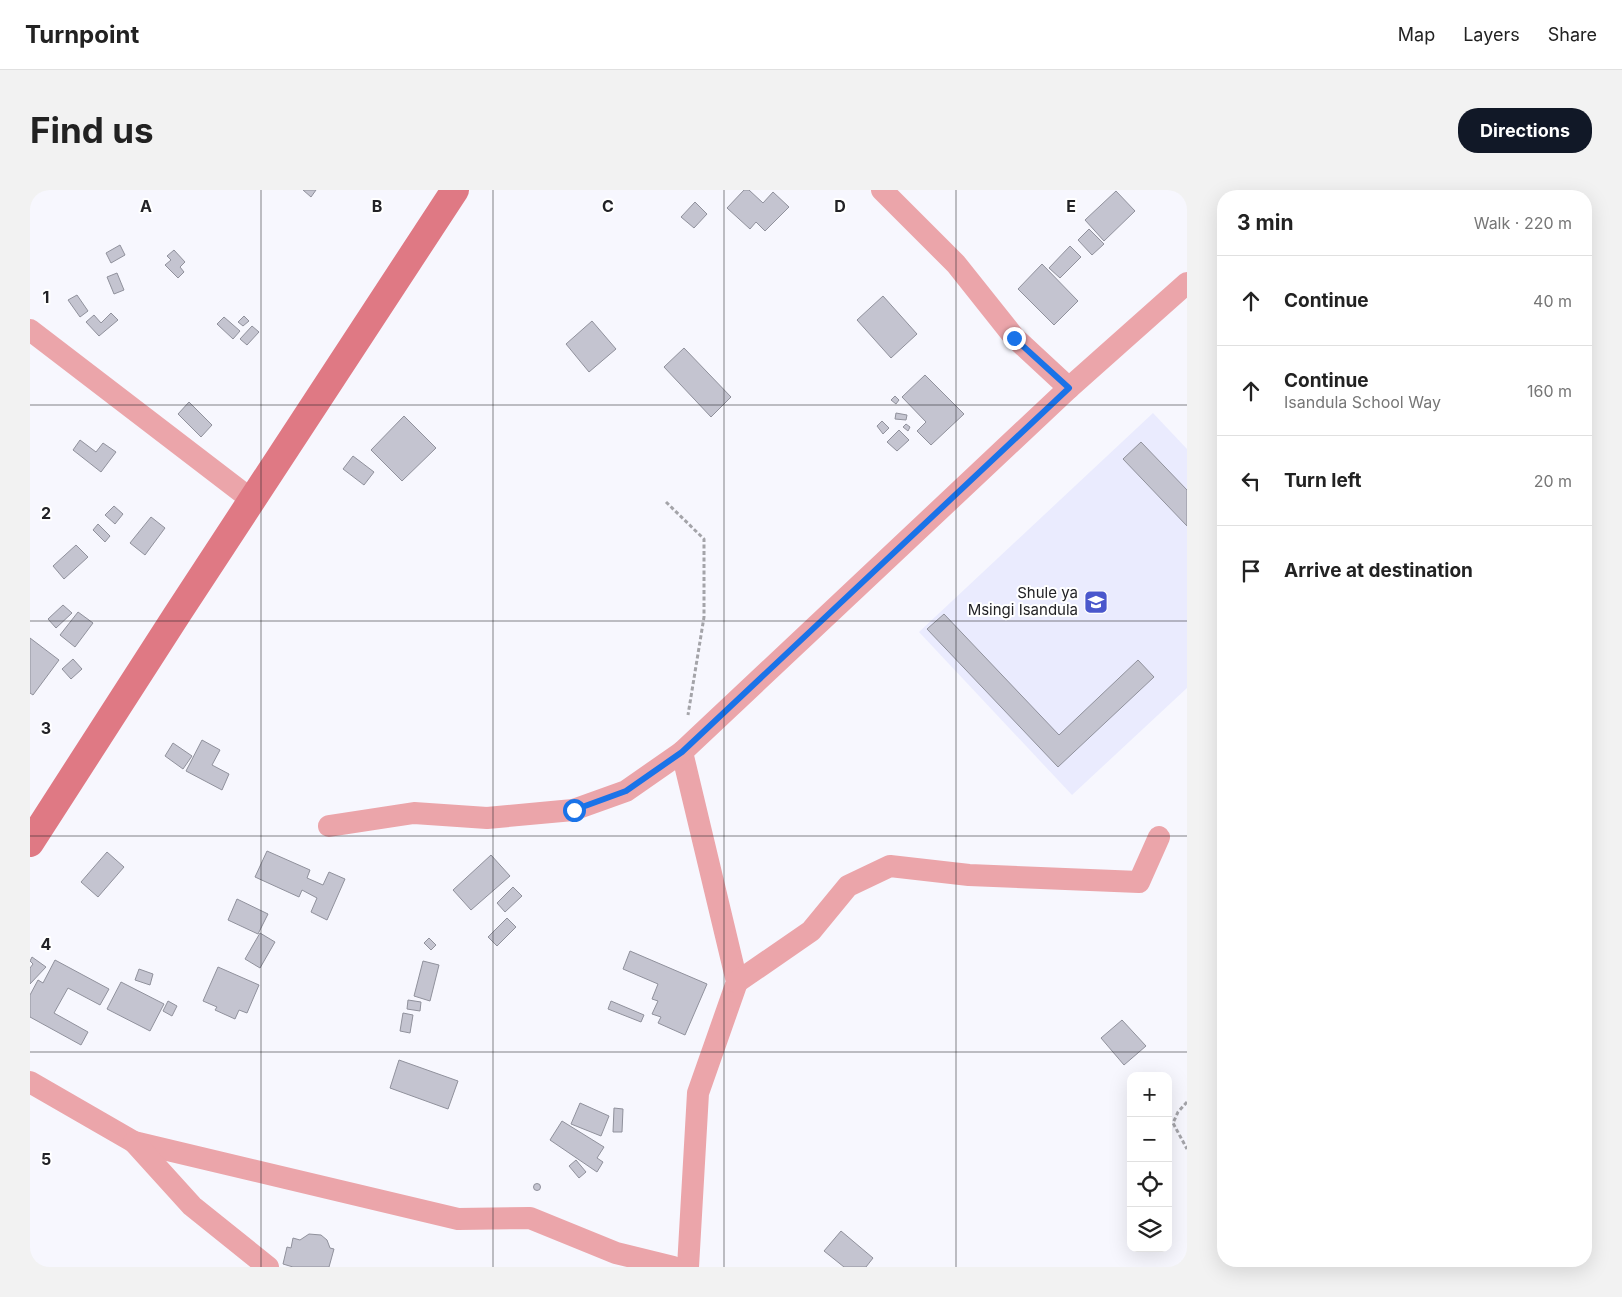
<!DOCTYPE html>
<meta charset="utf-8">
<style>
:root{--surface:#fff;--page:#f2f2f2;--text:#222;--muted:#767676;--line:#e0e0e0;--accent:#111827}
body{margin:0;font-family:Inter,sans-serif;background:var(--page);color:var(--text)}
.controls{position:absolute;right:15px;bottom:15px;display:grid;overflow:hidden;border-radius:10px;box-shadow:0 5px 20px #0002}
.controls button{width:45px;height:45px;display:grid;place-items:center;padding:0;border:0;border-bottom:1px solid var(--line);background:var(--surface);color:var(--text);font:25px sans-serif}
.stop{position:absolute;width:15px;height:15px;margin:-11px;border:4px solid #1a73e8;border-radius:50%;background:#fff}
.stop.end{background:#1a73e8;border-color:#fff;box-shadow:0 1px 5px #0008}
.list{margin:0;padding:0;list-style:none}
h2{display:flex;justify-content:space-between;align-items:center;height:65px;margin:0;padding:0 20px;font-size:21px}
h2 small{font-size:16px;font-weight:400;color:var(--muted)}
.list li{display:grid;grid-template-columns:32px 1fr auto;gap:15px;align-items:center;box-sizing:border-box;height:90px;padding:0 20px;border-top:1px solid var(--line)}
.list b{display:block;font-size:19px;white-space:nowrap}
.list p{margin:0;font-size:16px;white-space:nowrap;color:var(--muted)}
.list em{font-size:16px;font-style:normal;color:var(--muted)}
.icon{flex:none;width:28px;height:28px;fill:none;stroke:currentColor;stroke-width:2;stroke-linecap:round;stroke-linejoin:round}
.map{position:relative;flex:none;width:1157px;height:1077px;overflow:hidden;border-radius:20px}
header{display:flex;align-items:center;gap:30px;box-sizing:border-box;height:70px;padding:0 25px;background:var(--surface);border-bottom:1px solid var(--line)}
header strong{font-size:24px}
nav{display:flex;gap:28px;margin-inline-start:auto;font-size:18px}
.intro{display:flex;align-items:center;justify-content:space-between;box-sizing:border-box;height:120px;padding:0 30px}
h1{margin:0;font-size:35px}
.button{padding:12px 22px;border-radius:20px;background:var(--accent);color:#fff;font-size:18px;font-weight:700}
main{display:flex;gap:30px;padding:0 30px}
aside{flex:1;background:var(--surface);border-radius:20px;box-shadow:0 5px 20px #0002}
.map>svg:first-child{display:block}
.built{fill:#eaebfe}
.building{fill:#c4c4d0;stroke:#90919c}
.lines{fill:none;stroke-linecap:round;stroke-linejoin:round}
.path{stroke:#a4a4a9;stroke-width:3;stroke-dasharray:4 2.5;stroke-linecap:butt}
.minor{stroke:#eba5aa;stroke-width:22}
.secondary{stroke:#df7984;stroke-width:28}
.route{stroke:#1a73e8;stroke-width:6}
.grid{fill:none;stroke:#222226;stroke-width:1;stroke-opacity:0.55}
.labels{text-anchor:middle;stroke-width:4;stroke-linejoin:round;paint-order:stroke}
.poi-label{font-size:15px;fill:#222226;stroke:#fff;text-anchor:end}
.grid-label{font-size:16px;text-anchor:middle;font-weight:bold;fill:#222226;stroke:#fff;stroke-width:4;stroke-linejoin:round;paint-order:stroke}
</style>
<header>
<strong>Turnpoint</strong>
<nav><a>Map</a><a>Layers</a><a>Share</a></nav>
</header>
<div class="intro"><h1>Find us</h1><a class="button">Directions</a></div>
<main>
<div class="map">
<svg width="1157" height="1077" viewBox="0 0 1157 1077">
<rect width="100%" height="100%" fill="#f7f7fe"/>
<polygon class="built" points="1123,223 1157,259 1157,498 1042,605 889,442"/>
<g class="building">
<polygon points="273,0 286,0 281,7"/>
<polygon points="714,0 719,0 733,13 743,2 759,17 735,41 726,32 720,39 697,18"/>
<polygon points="1086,1 1105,21 1074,51 1055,30"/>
<polygon points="665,12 677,24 664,38 651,27"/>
<polygon points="1059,39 1074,54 1062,65 1048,50"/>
<polygon points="90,55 95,65 81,73 76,63"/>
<polygon points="1040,56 1051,67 1030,88 1019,78"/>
<polygon points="144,60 155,72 150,77 154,82 148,88 135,75 141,70 137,66"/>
<polygon points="1012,74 1048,111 1024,135 988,99"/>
<polygon points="87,83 94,100 84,104 77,87"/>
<polygon points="47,105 58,121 50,127 38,110"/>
<polygon points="853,106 887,144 861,168 827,130"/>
<polygon points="81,123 88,130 69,146 56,132 64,125 71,133"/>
<polygon points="214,126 219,131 213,136 208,132"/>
<polygon points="194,127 210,141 203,149 187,134"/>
<polygon points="562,131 586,159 559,182 536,154"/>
<polygon points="222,136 229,142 217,155 210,149"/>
<polygon points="654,158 701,207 681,227 634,177"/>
<polygon points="895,185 934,224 901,255 887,241 896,232 872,207"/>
<polygon points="865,206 869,210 866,214 861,210"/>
<polygon points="159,212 182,235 171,247 148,224"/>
<polygon points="866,223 877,225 876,230 865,229"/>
<polygon points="374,226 406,258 372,291 341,260"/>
<polygon points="852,231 859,238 853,244 847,236"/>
<polygon points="876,234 880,237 878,241 873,237"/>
<polygon points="869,240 879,250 867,261 857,252"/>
<polygon points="50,250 66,262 73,253 86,262 71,282 43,260"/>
<polygon points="1111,252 1157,300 1157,336 1093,269"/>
<polygon points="323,266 344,282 334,295 313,279"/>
<polygon points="84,316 93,324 85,334 75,325"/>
<polygon points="121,327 135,338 115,365 100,353"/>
<polygon points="68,334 80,346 75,352 63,340"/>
<polygon points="46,355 58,367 34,389 23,376"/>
<polygon points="33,415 42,423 26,438 18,429"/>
<polygon points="48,422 63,433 45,457 30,445"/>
<polygon points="914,424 1029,545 1108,470 1124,487 1028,577 897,439"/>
<polygon points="0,448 29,470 3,505 0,503"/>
<polygon points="43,469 52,479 41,489 32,479"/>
<polygon points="172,550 190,560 182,575 199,584 192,600 156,581"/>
<polygon points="143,553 162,566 153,579 135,566"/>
<polygon points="237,661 280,680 277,688 293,695 299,682 315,689 297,730 281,722 287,708 272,700 269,707 225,687"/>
<polygon points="77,662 94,677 68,707 51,692"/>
<polygon points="461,665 480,686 441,720 423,700"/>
<polygon points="483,697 492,706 475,722 467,713"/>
<polygon points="207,709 238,724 228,744 198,730"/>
<polygon points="477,728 486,737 467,756 458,747"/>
<polygon points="230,743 245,752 230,778 215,769"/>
<polygon points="399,748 406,755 401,760 394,753"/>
<polygon points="600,761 677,794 655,845 628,833 631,827 622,824 628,811 622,809 628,794 593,779"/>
<polygon points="2,767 16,777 0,794 0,778 3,774 0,771"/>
<polygon points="25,770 79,799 70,815 38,798 24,823 58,842 51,855 0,827 0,805 8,790 13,793"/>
<polygon points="393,771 409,775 400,811 384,806"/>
<polygon points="188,777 229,795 217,823 209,820 205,829 185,820 187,817 173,811"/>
<polygon points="109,779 123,784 120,795 105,790"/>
<polygon points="91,792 134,814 120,841 77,819"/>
<polygon points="378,810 391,812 390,821 377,819"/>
<polygon points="138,811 147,816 142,826 133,821"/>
<polygon points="581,811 614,825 611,832 578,819"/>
<polygon points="373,823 383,825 380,843 370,841"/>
<polygon points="1092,830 1116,856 1094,875 1071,848"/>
<polygon points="369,870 428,891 418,919 360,898"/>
<polygon points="550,913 579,926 571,946 541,934"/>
<polygon points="584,918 593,919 592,942 583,942"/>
<polygon points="532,931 574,957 567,968 573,972 567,982 520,950"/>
<polygon points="546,970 556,982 549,988 539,976"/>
<circle cx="507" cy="997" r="3.5"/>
<polygon points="811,1041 843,1068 836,1077 814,1077 794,1061"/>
<polygon points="279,1044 291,1045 297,1050 300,1058 304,1059 299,1077 263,1077 253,1074 257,1057 261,1058 263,1048 270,1050"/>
</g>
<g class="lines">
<g class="path">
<polyline points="636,312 674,349 674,427 658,525"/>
<polyline points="1157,912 1148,922 1143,933 1157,959"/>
</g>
<g class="minor">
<polyline points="852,0 926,74 984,147 1039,198"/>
<polyline points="0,140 222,310"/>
<polyline points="652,562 707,792 668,903 658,1077"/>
<polyline points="299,636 384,623 457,628 543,620 596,601 652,562 1039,198 1157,93"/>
<polyline points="707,792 781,741 818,696 860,676 939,685 1109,692 1129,647"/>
<polyline points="0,892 104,952 428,1029 500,1028 586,1063 643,1077"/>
<polyline points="104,952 162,1016 238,1077"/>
</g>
<polyline class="secondary" points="0,653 148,423 425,0"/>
</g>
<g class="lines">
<polyline class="route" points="544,620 596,601 652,562 1039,198 984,148"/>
</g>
<path class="grid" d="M231,0V1077M463,0V1077M694,0V1077M926,0V1077M0,215H1157M0,431H1157M0,646H1157M0,862H1157"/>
<defs>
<g id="school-square" transform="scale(1.25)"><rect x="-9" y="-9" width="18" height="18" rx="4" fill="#4a57cc" stroke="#fff"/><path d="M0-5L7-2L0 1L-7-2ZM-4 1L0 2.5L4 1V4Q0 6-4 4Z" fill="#fff"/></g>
</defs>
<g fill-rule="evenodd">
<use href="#school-square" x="1066" y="412"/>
</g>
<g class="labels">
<g class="poi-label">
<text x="1048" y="408">Shule ya<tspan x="1048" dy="17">Msingi Isandula</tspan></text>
</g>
</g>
<g class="grid-label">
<text x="116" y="22">A</text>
<text x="347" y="22">B</text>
<text x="578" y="22">C</text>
<text x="810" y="22">D</text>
<text x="1041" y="22">E</text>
<text x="16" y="113">1</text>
<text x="16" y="329">2</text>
<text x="16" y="544">3</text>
<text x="16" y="760">4</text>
<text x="16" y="975">5</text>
</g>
</svg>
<div class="controls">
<button>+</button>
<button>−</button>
<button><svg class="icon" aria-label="locate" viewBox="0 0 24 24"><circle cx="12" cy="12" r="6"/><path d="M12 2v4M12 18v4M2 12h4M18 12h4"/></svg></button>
<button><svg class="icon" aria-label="layers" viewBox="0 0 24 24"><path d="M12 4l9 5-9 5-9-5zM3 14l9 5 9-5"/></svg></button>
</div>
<div class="stop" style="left:544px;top:620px"></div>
<div class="stop end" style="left:984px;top:148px"></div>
</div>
<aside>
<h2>3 min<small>Walk · 220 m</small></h2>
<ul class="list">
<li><svg class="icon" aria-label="ahead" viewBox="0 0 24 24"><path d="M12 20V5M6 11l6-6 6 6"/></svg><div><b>Continue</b></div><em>40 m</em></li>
<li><svg class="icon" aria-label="ahead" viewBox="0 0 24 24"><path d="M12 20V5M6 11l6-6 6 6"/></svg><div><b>Continue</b><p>Isandula School Way</p></div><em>160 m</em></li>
<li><svg class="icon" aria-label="left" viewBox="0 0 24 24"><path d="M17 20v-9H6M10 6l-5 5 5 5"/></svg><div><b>Turn left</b></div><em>20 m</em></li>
<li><svg class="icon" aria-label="arrive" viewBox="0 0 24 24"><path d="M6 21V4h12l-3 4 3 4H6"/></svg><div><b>Arrive at destination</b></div></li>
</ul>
</aside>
</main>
